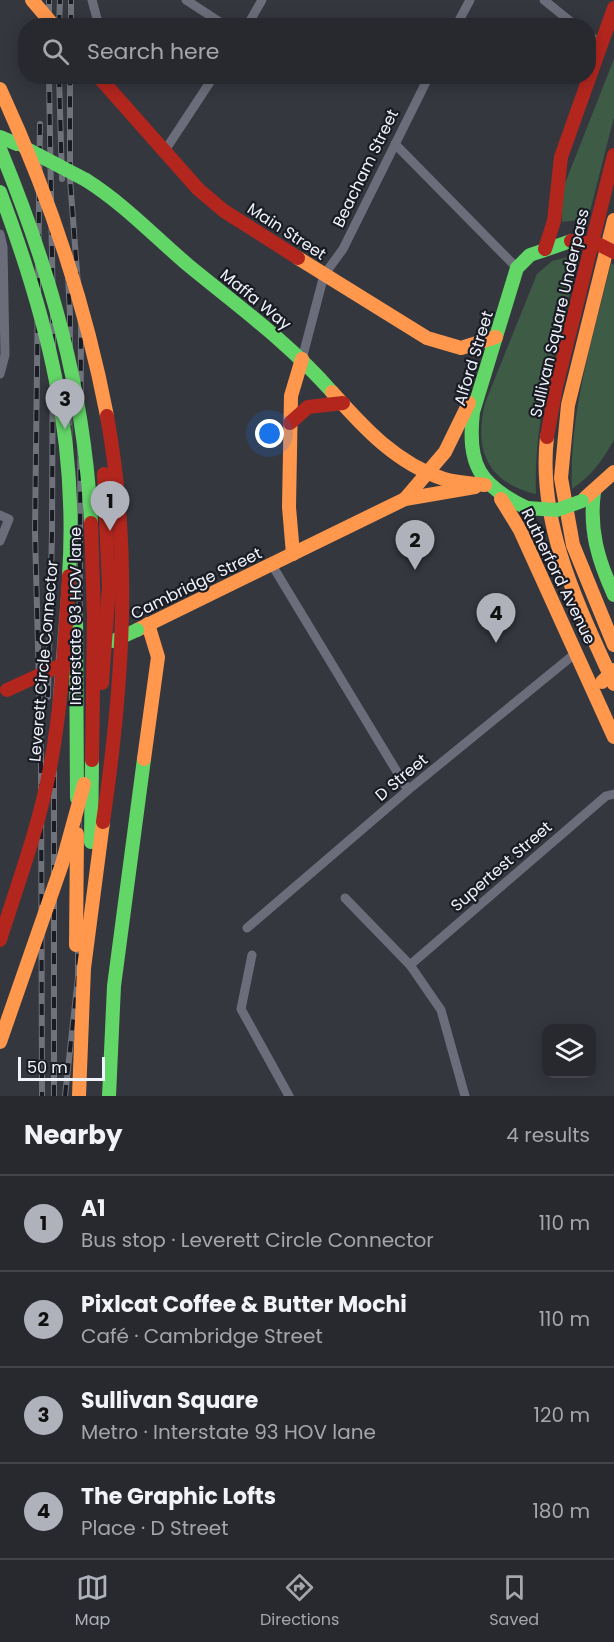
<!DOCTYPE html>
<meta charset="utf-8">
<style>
:root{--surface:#28292f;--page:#34353b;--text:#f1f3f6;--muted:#a5a6aa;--line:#44454b;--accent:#afb1bb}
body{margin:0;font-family:Poppins,sans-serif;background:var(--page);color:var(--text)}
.controls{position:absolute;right:18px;bottom:18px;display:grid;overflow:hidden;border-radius:12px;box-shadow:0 3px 15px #0003}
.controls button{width:54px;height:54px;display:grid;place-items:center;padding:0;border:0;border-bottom:2px solid var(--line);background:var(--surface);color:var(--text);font:30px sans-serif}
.scale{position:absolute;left:18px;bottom:15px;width:87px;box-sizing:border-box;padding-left:6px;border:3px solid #f0f3fe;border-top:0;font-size:16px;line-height:21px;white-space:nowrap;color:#f0f3fe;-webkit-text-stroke:4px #1a1c24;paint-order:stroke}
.you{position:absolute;left:270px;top:434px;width:21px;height:21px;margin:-15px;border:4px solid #fff;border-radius:50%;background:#1a73e8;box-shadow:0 0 0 9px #1a73e833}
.badge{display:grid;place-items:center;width:39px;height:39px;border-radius:50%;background:var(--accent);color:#111;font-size:20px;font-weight:700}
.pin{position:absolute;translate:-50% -50px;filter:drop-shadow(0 2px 3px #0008)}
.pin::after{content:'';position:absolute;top:32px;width:21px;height:18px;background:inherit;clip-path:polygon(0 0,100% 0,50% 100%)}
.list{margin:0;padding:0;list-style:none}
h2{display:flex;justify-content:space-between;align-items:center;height:78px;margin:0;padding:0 24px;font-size:26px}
h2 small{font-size:20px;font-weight:400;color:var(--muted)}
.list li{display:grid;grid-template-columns:39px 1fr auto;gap:18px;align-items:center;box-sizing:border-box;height:96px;padding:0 24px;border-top:2px solid var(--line)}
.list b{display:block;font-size:22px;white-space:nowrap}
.list p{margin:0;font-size:20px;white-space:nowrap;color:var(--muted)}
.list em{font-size:20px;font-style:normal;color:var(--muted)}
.icon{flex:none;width:33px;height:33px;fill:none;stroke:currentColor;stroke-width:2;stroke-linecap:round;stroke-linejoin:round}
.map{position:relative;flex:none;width:614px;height:1096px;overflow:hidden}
.search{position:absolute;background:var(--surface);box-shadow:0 3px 15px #0003;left:18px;right:18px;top:18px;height:66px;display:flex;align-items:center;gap:15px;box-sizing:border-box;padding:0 21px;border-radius:24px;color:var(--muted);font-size:22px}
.sheet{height:462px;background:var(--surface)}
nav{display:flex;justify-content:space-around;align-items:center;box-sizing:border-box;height:84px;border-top:2px solid var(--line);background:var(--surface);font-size:16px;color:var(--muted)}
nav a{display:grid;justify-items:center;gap:3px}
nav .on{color:var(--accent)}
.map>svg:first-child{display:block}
.green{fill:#3e5b46}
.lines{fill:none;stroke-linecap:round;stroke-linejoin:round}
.street{stroke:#6b6d7a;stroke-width:9}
.fast{stroke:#63d668;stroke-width:14}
.slow{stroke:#ff974d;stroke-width:14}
.jam{stroke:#b3261e;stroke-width:14}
.rail-casing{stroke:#6f727a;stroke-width:6}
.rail{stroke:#1a1c24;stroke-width:4;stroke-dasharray:11;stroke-linecap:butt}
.fast-bridge{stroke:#63d668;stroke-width:14}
.slow-bridge{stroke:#ff974d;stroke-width:14}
.jam-bridge{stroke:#b3261e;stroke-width:14}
.labels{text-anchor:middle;stroke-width:4.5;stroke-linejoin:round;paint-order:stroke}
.street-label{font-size:16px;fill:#f0f3fe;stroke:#1a1c24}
</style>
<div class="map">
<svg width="614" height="1096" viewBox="0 0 614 1096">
<rect width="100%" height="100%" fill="#35373f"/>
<g class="green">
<polygon points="614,59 614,117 588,219 562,222 562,191"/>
<path d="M580,254C560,333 533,412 536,494C486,482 474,449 485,403L537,274L552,261Z"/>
<path d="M611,263L614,265V440C602,461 592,475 572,489C569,411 593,338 611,263Z"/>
</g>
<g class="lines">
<g class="street">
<polyline points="92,0 99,26"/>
<polyline points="186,0 226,26"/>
<polyline points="544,0 576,26"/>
<polyline points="247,26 262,0"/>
<polyline points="456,26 470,0"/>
<polyline points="588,35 600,43"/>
<polyline points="395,144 517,268"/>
<polyline points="164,152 214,76"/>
<polyline points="0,234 3,247 5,355 0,374"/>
<polyline points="302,359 324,275 343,249 429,76"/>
<polyline points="0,515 9,519 0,541"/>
<polyline points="272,565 408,790"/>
<polyline points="345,898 410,965 441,1010 465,1096"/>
<polyline points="247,928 408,790 577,652"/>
<polyline points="252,955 241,1009 289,1096"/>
<polyline points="410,965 606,796 614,794"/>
</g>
<g class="fast">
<polyline points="0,137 17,144"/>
<path d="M86,180C124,204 154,236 188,265C239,307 288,342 332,392"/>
<path d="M594,492C589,530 598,560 614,595"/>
<path d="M527,508C479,485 467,465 473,412L517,268L530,255L571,241"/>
<polyline points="109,1096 114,986 144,759"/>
</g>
<g class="slow">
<polyline points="614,220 568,405 561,478 573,545 614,645"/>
<polyline points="298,258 427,338 461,348 496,337"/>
<path d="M332,392C364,428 397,464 444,479C457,483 471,483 485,485"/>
<path d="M547,437C537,524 579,607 614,684"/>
<polyline points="585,498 614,472"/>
<polyline points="405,499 445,452 469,403"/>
<polyline points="501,499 520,530 614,737"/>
<polyline points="293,554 289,507 291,396 302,359"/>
<polyline points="137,630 405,499 475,487"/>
<polyline points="144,759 158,657 148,624"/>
</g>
<g class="jam">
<polyline points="98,76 198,189 224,211 298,258"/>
<polyline points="545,249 554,221 561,157 614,8"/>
<polyline points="290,423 308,407 343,403"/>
<polyline points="547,437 556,387 614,155"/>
</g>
<g class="rail-casing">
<g id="rail">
<polyline points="49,26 49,0"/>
<polyline points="59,26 60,0"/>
<polyline points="71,26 71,0"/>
<polyline points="59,76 62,179"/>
<polyline points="40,124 35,533 41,758 42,1096"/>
<polyline points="48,697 52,533 53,315 49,76"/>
<polyline points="54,1096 54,758 56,694 69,533 70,315 67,254"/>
<polyline points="65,1096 78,977 81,325 70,179 70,76"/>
</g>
</g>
<use href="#rail" class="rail"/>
<g class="fast-bridge">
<polyline points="25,148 86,180"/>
<path d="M0,149C50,270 85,391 91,523"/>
<path d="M0,192C48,320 78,439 69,576"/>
<polyline points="527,508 557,510 582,501"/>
<polyline points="76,618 77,798"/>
<polyline points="113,641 137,630"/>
<polyline points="91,842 92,760"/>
</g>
<g class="slow-bridge">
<polyline points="32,0 54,26"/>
<path d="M0,89C49,195 85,301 107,416"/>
<polyline points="602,682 614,670"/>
<polyline points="76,945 77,834"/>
<polyline points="0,1042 62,864 84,784"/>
<polyline points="79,1096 84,968 103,822"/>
</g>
<g class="jam-bridge">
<polyline points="571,241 600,245 614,252"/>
<polyline points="91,523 94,616 92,760"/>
<polyline points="102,683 109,587 104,474"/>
<polyline points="7,690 70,661"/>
<path d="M103,822C123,685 132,553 107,416"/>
<path d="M0,940C18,883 39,827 50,768C62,705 65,640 69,576"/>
</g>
</g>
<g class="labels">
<g class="street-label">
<text transform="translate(365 168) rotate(-64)" y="6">Beacham Street</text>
<text transform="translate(287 231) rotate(33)" y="6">Main Street</text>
<text transform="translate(256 299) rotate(39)" y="6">Maffa Way</text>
<text transform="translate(559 313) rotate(-77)" y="6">Sullivan Square Underpass</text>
<text transform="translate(473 358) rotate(-73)" y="6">Alford Street</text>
<text transform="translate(559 576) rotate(64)" y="6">Rutherford Avenue</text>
<text transform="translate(196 583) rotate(-26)" y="6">Cambridge Street</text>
<text transform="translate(75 616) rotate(-90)" y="6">Interstate 93 HOV lane</text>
<text transform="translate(43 661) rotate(-85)" y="6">Leverett Circle Connector</text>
<text transform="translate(401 777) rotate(-40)" y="6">D Street</text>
<text transform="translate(501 866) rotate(-41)" y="6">Supertest Street</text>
</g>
</g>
</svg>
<div class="controls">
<button><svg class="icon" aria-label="layers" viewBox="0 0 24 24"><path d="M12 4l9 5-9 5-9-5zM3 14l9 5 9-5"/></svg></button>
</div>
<div class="scale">50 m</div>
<div class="you"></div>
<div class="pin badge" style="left:110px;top:531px">1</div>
<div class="pin badge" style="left:415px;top:570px">2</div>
<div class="pin badge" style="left:65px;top:429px">3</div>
<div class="pin badge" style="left:496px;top:643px">4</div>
<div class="search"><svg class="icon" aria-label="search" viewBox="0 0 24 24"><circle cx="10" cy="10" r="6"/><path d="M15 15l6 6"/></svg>Search here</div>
</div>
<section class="sheet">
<h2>Nearby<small>4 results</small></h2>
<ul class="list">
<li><span class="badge">1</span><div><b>A1</b><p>Bus stop · Leverett Circle Connector</p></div><em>110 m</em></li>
<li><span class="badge">2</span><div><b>Pixlcat Coffee &amp; Butter Mochi</b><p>Café · Cambridge Street</p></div><em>110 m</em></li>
<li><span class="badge">3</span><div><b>Sullivan Square</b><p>Metro · Interstate 93 HOV lane</p></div><em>120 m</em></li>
<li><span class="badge">4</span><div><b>The Graphic Lofts</b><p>Place · D Street</p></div><em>180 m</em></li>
</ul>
</section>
<nav>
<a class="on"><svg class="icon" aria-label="map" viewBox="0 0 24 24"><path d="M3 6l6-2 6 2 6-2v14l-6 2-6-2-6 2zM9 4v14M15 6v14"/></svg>Map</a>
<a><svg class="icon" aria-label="directions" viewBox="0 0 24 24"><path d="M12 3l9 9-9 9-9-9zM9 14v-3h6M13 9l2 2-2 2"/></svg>Directions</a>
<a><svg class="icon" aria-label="saved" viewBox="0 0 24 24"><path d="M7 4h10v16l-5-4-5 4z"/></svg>Saved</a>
</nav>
